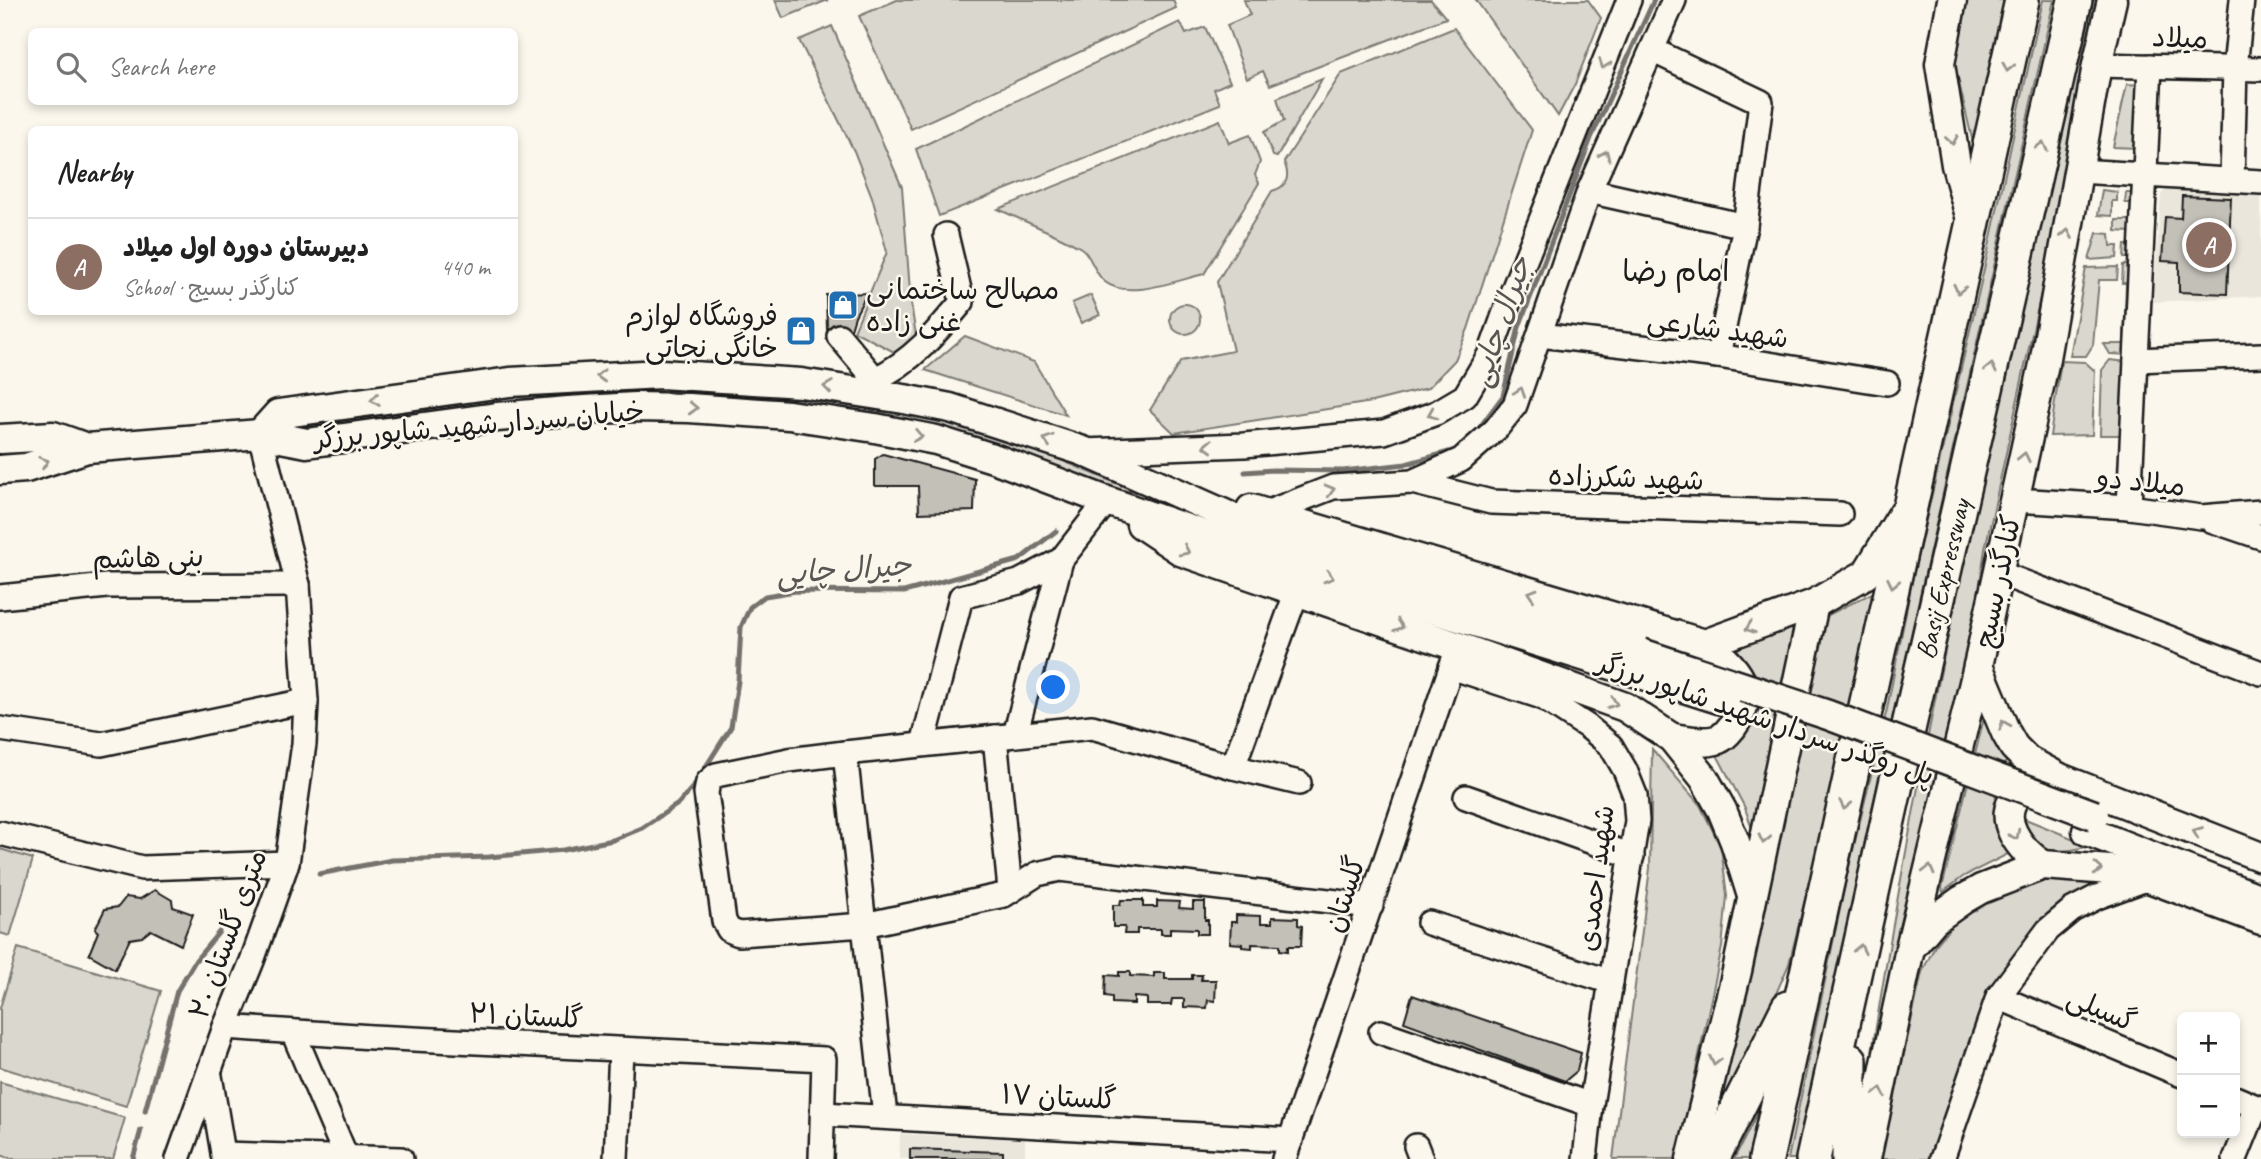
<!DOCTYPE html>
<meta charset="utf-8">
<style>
:root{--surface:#fff;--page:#f2f2f2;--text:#222;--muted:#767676;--line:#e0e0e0;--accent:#0f766e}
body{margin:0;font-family:Caveat,"Playpen Sans Arabic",sans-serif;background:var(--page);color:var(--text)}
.controls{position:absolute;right:21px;bottom:21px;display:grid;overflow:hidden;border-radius:10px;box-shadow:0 4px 10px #0003}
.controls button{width:63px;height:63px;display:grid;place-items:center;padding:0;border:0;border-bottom:2px solid var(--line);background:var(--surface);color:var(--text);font:35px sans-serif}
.you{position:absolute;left:1054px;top:688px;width:24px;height:24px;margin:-18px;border:5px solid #fff;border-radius:50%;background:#1a73e8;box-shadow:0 0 0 10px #1a73e833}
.badge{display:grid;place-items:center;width:46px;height:46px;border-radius:50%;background:var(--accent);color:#fff;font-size:23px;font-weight:700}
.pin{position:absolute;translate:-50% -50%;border:4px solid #fff;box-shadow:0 2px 7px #0006}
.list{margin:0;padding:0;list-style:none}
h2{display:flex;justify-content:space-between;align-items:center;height:91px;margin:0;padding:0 28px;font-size:30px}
h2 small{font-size:23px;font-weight:400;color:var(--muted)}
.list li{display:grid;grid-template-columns:46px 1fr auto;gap:21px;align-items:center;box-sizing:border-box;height:98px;padding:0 28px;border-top:2px solid var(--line)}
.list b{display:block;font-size:26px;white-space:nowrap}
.list p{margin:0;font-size:23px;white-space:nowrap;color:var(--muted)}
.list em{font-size:23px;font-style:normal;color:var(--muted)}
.icon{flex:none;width:38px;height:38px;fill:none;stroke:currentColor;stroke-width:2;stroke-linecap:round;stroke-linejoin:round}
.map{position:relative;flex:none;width:2261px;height:1159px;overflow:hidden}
.search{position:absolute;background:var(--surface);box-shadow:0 4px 10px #0003;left:28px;top:28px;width:490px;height:77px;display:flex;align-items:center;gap:18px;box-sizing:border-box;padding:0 24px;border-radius:10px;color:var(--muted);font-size:26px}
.panel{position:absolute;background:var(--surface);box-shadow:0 4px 10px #0003;left:28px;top:126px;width:490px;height:189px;border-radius:10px}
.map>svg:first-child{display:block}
.built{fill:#eae6dc}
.green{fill:#dad7ce;stroke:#7b7a75;stroke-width:2}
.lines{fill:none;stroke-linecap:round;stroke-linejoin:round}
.stream{stroke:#74726e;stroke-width:5}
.building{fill:#c3c0b8;stroke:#1c1c1c;stroke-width:2}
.minor-casing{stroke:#1c1c1c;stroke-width:28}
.major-casing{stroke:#1c1c1c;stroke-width:33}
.highway-casing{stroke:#1c1c1c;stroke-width:38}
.minor{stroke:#fbf7ec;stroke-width:23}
.major{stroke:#fbf7ec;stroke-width:28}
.highway{stroke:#fbf7ec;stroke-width:33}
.major-bridge-casing{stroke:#1c1c1c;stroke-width:33;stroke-linecap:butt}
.major-bridge{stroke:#fbf7ec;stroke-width:28}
.oneway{stroke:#97948e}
.labels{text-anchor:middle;stroke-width:5;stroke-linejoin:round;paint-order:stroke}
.street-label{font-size:28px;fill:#1c1c1c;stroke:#fbf7ec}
.poi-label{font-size:28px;fill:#1c1c1c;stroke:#fbf7ec;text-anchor:start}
.neighbourhood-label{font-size:30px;fill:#1c1c1c;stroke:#fbf7ec}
.water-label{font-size:30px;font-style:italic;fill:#575653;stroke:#fbf7ec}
</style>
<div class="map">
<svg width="2261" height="1159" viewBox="0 0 2261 1159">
<rect width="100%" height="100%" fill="#fbf7ec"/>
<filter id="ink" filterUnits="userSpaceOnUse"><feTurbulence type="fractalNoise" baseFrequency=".0143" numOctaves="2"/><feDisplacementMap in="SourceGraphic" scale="14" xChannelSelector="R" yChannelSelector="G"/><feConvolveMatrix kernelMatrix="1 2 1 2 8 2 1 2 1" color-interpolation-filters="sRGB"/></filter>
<g filter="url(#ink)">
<g class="built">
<polygon points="2168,189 2261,195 2261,296 2153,302 2161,194"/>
<polygon points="900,1134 1025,1139 1025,1159 899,1159"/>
</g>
<g class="green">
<polygon points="775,0 828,0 783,18"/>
<polygon points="897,0 1173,0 1176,8 911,129 859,16"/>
<polygon points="1244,0 1431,0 1446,18 1270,85 1263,71 1247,78 1227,25 1250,15"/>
<polygon points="1476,0 1588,0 1601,18 1575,84 1558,116"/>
<polygon points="1964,0 2014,0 1977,160 1952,53"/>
<polygon points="2043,0 2054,0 1869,822 1798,1159 1788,1159 1847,875 1887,709 1913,576 1985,265"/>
<path d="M2088,0H2105L1985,549L1964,692L1872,1052C1927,698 2010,349 2088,0Z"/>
<polygon points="1180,22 1186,34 1205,27 1230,82 1214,89 1220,104 939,216 916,149"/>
<polygon points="832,26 902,187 911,304 917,342 900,355 854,331 887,252 872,197 854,151 799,40"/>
<path d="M1454,28L1532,130L1468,329L1455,360L1428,388L1372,402L1174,433L1150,410L1181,361L1233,351L1217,282L1272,191C1288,187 1290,176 1284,162L1341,74Z"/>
<polygon points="1322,79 1277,157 1273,156 1264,132 1284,121 1277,98"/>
<polygon points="2127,84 2141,85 2137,148 2113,147"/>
<path d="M1220,120L1229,143L1250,135L1260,162L1255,175L1259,183L1204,274C1178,280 1128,300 1105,282C1094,274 1091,254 1081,248C1055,233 1025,222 998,209Z"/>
<polygon points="2102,190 2117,192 2117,201 2112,201 2112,216 2098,215"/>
<polygon points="2126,193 2135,193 2132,258 2124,258 2125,245 2129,245 2130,232 2116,231 2116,220 2130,220 2131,203 2125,203"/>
<polygon points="2097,233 2110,234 2111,246 2118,246 2117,258 2089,260"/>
<polygon points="2123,265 2134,265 2131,355 2110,354 2104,344 2124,344 2126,283 2122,283"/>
<polygon points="2118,267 2117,280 2099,280 2093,345 2086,356 2070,356 2086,268"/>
<polygon points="1091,295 1100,315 1081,323 1072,303"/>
<circle cx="1185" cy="319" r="15"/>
<polygon points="965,336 1034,362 1066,415 925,370"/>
<polygon points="2110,360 2127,362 2122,435 2100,435 2102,370"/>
<polygon points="2061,361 2085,362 2095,371 2092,435 2050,436"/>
<polygon points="684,385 872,404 960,425 1021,443 1139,493 1097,485 783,403 298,433 299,426 305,423 585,386"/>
<polygon points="1876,591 1835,779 1789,964 1706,1153 1824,617"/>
<polygon points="1799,623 1753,832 1745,808 1716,753 1756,680 1748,663 1736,648"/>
<path d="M1985,714L2013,754C2008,760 1998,769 1997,776C1990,801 2005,829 2014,851L1964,876L1943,892L1942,888Z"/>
<polygon points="1652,749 1700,805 1721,847 1727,896 1722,947 1677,1159 1613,1159 1650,868"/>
<path d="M2023,818L2091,846C2061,852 2028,861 2023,818Z"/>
<polygon points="0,849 33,859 10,936 0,933"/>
<polygon points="2125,877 2089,893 1976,1036 1928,1159 1881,1159 1922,972 1935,946 1958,918 1991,901 2044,878"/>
<polygon points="18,948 161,991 126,1106 0,1067 0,1008"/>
<polygon points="0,1082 125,1118 113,1159 13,1159 0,1155"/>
<polygon points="1763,1102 1751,1159 1734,1159"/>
</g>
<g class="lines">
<g class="stream">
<polyline points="1477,431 1503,396 1519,327 1591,138 1654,0"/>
<polyline points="1245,472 1273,470 1343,471 1406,464 1456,450"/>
<polyline points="319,874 392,860 489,857 563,850 613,840 642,828 678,804 693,787 731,727 738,681 741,627 750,607 765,596 796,591 904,592 1019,560 1056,531"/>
<polyline points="145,1111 177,991 195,961 219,932"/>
<polyline points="133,1159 141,1130"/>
</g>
</g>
<g class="building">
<polygon points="2182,196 2231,198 2227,294 2179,292 2179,262 2162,261 2165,217 2181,218"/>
<polygon points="867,293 855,316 851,329 827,329 826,295"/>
<polygon points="883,454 975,479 974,511 919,513 918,486 875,486 875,459"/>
<polygon points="155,890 172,900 173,907 193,914 181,945 151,930 142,937 130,939 115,969 89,954 98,932 95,929 105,909 118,907 126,897 140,899"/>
<polygon points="1121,900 1143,900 1143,907 1157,907 1157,901 1180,902 1179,908 1193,909 1193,902 1205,902 1205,920 1208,920 1208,934 1197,934 1197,929 1170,928 1170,934 1161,934 1161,929 1137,929 1137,934 1124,934 1125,927 1113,927 1113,905 1120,905"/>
<polygon points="1236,915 1261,916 1261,923 1272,923 1272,917 1298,918 1298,925 1302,926 1301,946 1288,946 1288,951 1280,950 1280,945 1252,944 1252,948 1242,947 1242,944 1230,943 1231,922 1236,922"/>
<polygon points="1119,972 1130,972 1130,976 1154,977 1154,973 1165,973 1165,979 1192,979 1192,975 1202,975 1201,980 1216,980 1215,1001 1208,1000 1207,1008 1184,1007 1184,999 1172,999 1171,1005 1147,1005 1147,998 1134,997 1134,1004 1112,1003 1112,997 1105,996 1106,975 1119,976"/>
<polygon points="1412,995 1581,1053 1577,1071 1565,1081 1404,1022"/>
<polygon points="910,1149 1003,1152 1003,1159 910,1159"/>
</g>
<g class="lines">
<g class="minor-casing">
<g id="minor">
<polyline points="1652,50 1761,102 1745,226 1718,356"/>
<polyline points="2097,65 2261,69"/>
<polyline points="2078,171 2261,182"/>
<polyline points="2232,180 2235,68 2242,0"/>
<polyline points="1589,191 1745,226"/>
<polyline points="1540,335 1718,356 1887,383"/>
<polyline points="839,336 875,379"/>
<polyline points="2136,360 2261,355"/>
<path d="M875,394V379C912,362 937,332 962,302L946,235"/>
<polyline points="1084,451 1244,445 1384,432 1436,413 1465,396 1490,354 1513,290 1629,0"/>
<polyline points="1412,482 1491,502 1840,514"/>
<polyline points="2015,500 2129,507 2201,517 2261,512"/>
<polyline points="2129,507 2150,66"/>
<polyline points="1266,513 1333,487 1412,482 1461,460 1496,429 1515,405 1589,191 1674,0"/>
<polyline points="2211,520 2261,537"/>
<polyline points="1999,573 2261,673"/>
<polyline points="0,597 107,586 298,585"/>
<polyline points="1451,667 1542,697 1588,727 1611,746 1625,770 1635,795 1637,821 1591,1105 1585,1159"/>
<polyline points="0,729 101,744 306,701"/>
<polyline points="1015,735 1061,560"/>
<polyline points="995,737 1010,890"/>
<polyline points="923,744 961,597 1019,582 1061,560 1107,501"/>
<polyline points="845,753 864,925 1004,895 1037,874 1060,869 1371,906"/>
<polyline points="1233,767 1299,783"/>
<polyline points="1466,797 1632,856"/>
<polyline points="0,833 142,868 287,863"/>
<polyline points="1429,923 1611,982"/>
<polyline points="1998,997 2182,1075"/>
<polyline points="225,1027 372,1037 824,1059 821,1159"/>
<polyline points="293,1032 347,1159"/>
<polyline points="1381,1032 1591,1105"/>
<polyline points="210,1076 224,1159"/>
<polyline points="2235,1098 2261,1109"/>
<polyline points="823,1114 1291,1140"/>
<polyline points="885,1116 864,925 739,934 729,930 724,921 706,793 708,782 716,775 789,760 845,753 1092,727 1233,767 1297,591"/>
<polyline points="1416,1146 1421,1159"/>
<polyline points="223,1154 401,1159"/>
<polyline points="178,1159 225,1027 252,961 287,863 304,744 306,701 298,585 260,434"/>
<polyline points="616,1159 621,1050"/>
<polyline points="1284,1159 1456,653"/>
<polyline points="1942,1159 1998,997 2048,930 2072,910 2097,897 2149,878"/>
<polyline points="2235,1159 2256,1107"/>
</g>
</g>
<g class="major-casing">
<g id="major">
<polyline points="1952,0 1940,64 1956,165 1973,227"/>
<polyline points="260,434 278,414 510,382 661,374 801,383 904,399 950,408 1083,451 1285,541 1641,653"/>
<polyline points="0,439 53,436 87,448"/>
<polyline points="0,470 26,468 87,448 260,434 307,443 497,417 568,411 635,407 689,408 789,415 875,428 936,440 996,459 1107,501 1264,556 1634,672"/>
<polyline points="1251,509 1705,644 1814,604 1866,574 1904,512"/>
<polyline points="1141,524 1183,552 1459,647 1625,707 1672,738 1704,778 1722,810 1735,842 1752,896"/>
<polyline points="1978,666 2006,733 2014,747 2027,760 2060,778 2261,857"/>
<path d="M1672,738C1687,740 1702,744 1716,740C1724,738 1732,728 1736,721C1758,688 1731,662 1705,644"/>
<polyline points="2087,831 2261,899"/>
<path d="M2043,865C2021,851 1993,817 2019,793C2026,787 2034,782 2044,781"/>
<polyline points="1912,946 1934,920 1962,900 1981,889 2043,865 2110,870 2149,878 2261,920"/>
<polyline points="1691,1159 1737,971 1814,604"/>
<polyline points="1866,1159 1910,948 1978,666 2044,364 2097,65 2112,0"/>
</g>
</g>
<g class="highway-casing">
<g id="highway">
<polyline points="1712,1159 1788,1008"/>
<polyline points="1766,1159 2022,0"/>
<polyline points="1813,1159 1910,721 2075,0"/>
<polyline points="1849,1159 1850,1060"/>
</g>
</g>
<use href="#minor" class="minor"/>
<use href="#major" class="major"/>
<use href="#highway" class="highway"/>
<g class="major-bridge-casing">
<g id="major-bridge">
<polyline points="1641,653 1828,715 2094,815"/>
<polyline points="1634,672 1725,701"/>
</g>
</g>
<use href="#major-bridge" class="major-bridge"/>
</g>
<defs><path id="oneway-chevron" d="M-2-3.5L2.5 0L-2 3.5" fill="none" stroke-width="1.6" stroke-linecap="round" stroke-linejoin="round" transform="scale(1.75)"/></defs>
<g class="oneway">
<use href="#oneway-chevron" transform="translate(1604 64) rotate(111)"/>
<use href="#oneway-chevron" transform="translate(2008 67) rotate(102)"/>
<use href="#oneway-chevron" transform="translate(1952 140) rotate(81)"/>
<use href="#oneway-chevron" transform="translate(2042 146) rotate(-77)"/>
<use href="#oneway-chevron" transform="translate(1605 155) rotate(-66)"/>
<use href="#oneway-chevron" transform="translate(2067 234) rotate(-80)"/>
<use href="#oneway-chevron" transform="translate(1959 289) rotate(103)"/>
<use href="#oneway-chevron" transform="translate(1991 368) rotate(-77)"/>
<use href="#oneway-chevron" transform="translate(601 376) rotate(178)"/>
<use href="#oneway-chevron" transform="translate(828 387) rotate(-172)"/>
<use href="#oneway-chevron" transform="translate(1520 392) rotate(-71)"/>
<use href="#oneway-chevron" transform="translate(375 400) rotate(172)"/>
<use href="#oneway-chevron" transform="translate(693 408) rotate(2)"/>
<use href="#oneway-chevron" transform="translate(1432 414) rotate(157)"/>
<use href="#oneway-chevron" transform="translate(918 436) rotate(11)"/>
<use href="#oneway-chevron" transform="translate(1048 440) rotate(-162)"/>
<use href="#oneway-chevron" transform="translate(1208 446) rotate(178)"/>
<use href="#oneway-chevron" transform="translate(2024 457) rotate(-78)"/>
<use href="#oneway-chevron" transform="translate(44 462) rotate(-18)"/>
<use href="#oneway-chevron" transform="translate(1330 490) rotate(-15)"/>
<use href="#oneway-chevron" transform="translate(1185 551) rotate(26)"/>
<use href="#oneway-chevron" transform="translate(1329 577) rotate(17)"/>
<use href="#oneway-chevron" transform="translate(1893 583) rotate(102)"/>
<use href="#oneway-chevron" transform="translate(1532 594) rotate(-163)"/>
<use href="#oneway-chevron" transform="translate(1399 626) rotate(19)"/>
<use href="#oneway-chevron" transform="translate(1750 628) rotate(160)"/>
<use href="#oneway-chevron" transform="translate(1613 703) rotate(20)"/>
<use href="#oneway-chevron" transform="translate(2004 725) rotate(-114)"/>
<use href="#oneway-chevron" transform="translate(1845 805) rotate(102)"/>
<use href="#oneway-chevron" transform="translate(2197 832) rotate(-159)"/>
<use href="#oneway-chevron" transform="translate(2015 835) rotate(63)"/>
<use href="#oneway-chevron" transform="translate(1764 839) rotate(102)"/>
<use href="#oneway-chevron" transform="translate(2098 869) rotate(4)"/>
<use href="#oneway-chevron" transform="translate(1929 870) rotate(-76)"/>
<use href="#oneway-chevron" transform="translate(1860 949) rotate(-78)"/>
<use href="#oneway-chevron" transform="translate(1715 1061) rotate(104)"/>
<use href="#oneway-chevron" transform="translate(1880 1092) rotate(-78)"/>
</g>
</g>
<defs>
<g id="shop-square" transform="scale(1.575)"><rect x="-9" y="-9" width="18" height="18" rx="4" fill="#1f6fb2" stroke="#fbf7ec"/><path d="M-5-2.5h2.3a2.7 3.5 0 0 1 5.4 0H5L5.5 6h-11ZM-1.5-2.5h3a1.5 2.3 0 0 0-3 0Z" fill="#fff"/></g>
</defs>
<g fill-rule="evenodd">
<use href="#shop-square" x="843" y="305"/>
<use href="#shop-square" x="801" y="331"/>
</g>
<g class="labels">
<g class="street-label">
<text transform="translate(2180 37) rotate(2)" y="10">میلاد</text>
<text transform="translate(1718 328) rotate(8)" y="10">شهید شارعی</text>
<text transform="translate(479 424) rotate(-5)" y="10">خیابان سردار شهید شاپور برزگر</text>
<text transform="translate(1626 477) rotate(2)" y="10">شهید شکرزاده</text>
<text transform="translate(2141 481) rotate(6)" y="10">میلاد دو</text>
<text transform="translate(148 557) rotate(-1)" y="10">بنی هاشم</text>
<text transform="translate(1942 579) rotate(-77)" y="10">Basij Expressway</text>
<text transform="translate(1997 581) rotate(-78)" y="10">کنارگذر بسیج</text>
<text transform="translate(1766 718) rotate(19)" y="10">پل روگذر سردار شهید شاپور برزگر</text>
<text transform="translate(1595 878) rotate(-83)" y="10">شهید احمدی</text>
<text transform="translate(1344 894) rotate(-72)" y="10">گلستان</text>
<text transform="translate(227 934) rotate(-70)" y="10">۲۰ متری گلستان</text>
<text transform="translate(2102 1009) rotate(23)" y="10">گسیلی</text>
<text transform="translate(526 1015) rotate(3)" y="10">گلستان ۲۱</text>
<text transform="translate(1059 1096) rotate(3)" y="10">گلستان ۱۷</text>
</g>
<g class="poi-label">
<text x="866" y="299">مصالح ساختمانی<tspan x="866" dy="32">غنی زاده</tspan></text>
<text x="778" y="325" text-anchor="end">فروشگاه لوازم<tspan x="778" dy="32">خانگی نجاتی</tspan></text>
</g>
<g class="neighbourhood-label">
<text x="1676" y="281">امام رضا</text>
</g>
<g class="water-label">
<text transform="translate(1500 321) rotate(-71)" y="10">جیرال چایی</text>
<text transform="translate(844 569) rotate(-4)" y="10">جیرال چایی</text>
</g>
</g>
</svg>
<div class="controls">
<button>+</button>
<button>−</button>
</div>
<div class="you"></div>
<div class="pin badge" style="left:2209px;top:245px;background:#8d6e63">A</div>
<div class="search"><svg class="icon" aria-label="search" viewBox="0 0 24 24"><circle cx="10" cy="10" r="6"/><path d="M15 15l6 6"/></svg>Search here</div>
<section class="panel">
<h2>Nearby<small></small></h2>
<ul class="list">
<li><span class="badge" style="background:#8d6e63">A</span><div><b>دبیرستان دوره اول میلاد</b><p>School · کنارگذر بسیج</p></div><em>440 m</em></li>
</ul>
</section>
</div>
